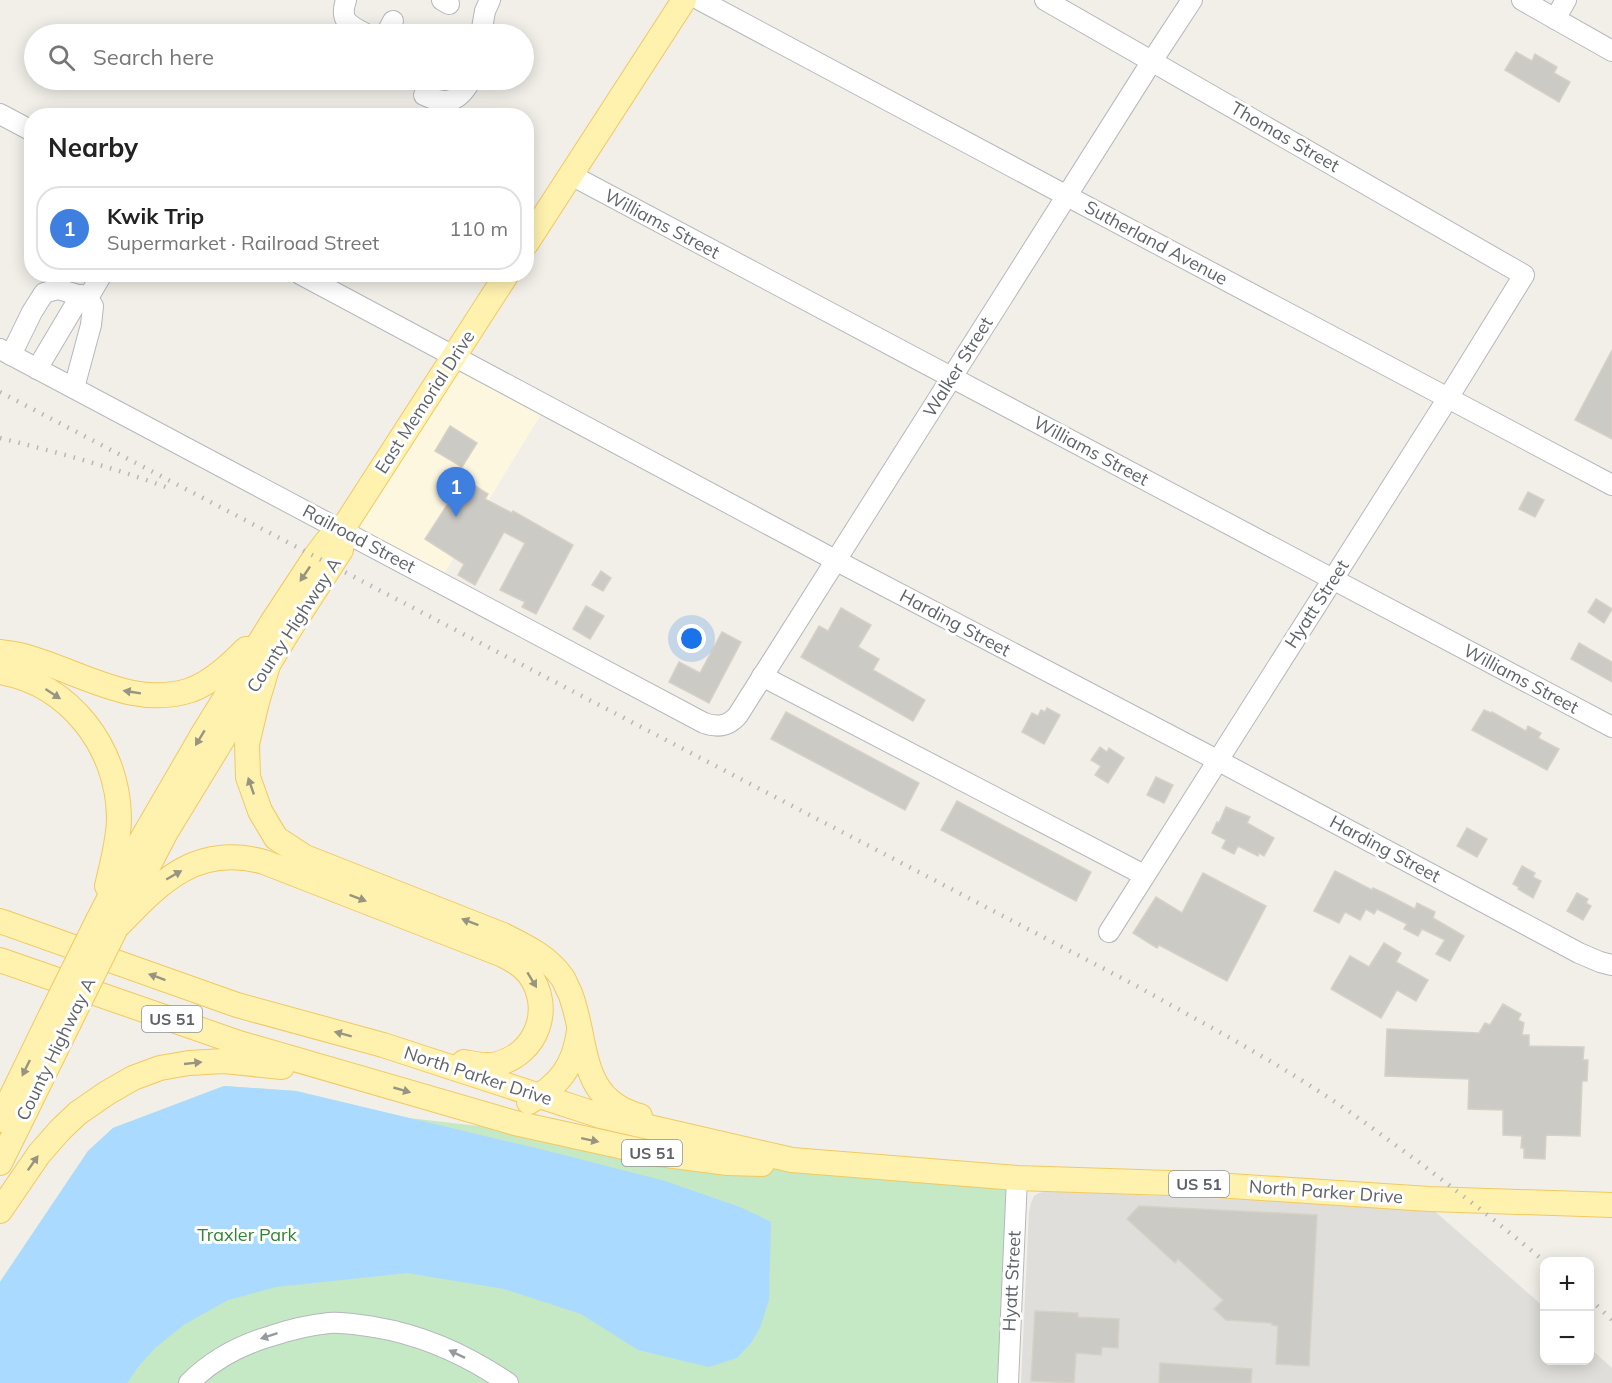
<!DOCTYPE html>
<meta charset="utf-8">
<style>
:root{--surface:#fff;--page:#f6f6f6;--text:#222;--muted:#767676;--line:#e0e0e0;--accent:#ea580c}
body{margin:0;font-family:Mulish,sans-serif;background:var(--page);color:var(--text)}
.controls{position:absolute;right:18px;bottom:18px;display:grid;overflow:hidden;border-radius:12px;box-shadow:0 3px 15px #0003}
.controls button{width:54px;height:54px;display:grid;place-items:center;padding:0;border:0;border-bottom:2px solid var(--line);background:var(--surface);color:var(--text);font:30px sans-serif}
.you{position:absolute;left:692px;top:639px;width:21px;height:21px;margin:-15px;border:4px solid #fff;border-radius:50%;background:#1a73e8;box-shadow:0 0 0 9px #1a73e833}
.badge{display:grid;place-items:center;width:39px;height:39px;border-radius:50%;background:var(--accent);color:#fff;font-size:20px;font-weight:700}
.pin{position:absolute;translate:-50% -50px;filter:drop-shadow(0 2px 3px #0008)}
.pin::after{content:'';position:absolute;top:32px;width:21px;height:18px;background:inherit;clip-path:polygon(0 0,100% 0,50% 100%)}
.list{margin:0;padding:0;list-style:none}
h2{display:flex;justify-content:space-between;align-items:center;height:78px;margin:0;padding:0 24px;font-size:26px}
h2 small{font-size:20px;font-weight:400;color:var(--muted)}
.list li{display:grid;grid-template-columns:39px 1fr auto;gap:18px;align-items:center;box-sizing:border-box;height:84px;margin:0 12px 12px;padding:0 12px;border:2px solid var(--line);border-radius:24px}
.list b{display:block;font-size:22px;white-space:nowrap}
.list p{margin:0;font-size:20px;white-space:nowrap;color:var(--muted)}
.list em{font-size:20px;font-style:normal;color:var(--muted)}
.icon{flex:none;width:33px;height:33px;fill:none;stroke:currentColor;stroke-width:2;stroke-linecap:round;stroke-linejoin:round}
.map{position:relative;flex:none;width:1612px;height:1383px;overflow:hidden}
.search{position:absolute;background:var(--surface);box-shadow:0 3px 15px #0003;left:24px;top:24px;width:510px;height:66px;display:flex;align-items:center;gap:15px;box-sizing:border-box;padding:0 21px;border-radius:33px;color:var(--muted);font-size:22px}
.panel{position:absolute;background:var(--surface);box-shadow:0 3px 15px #0003;left:24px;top:108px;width:510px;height:174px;border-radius:24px}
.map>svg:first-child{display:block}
.commercial{fill:#fef7e0}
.industrial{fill:#e0deda}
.green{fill:#c5e8c5}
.water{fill:#aadaff}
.building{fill:#cccac5;stroke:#d6d1c6;stroke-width:1.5}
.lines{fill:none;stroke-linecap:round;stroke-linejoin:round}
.minor-casing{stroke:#b5b8bc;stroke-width:22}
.major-casing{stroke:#f2c960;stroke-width:26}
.minor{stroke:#fff;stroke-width:20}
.major{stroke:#fff2af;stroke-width:24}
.rail{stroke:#b6b7b8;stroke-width:4.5;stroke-dasharray:1.5 8;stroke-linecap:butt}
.major-bridge-casing{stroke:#f2c960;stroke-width:26;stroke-linecap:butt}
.major-bridge{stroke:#fff2af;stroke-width:24}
.oneway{fill:#979581}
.oneway2{fill:#979a9d}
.labels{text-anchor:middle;stroke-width:6;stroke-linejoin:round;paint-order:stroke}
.shield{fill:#fff;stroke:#8f9295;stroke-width:1.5}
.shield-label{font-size:16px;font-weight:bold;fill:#5f6368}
.street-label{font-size:18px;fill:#5f6368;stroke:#fff}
.park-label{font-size:18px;fill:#348238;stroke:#fff}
</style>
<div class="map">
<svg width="1612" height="1383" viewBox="0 0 1612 1383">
<rect width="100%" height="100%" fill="#f1efe8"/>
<polygon class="commercial" points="454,357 546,406 439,582 342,530"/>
<polygon class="industrial" points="1049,1191 1431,1208 1544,1307 1544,1360 1590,1360 1590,1348 1612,1368 1612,1383 1021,1383 1029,1212 1031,1203 1034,1196 1039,1193"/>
<polygon class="green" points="224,1086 296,1091 409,1118 574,1137 1017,1178 1008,1383 0,1383 0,1282 88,1151 113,1128"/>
<polygon class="water" points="224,1086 296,1091 548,1151 665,1181 740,1207 771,1222 769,1300 760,1328 751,1343 737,1358 709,1367 638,1350 581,1314 504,1289 407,1273 276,1287 228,1300 185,1324 155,1348 138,1367 127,1383 0,1383 0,1282 88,1151 113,1128"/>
<g class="building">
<polygon points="1516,52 1532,61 1535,54 1557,67 1554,73 1570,82 1559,102 1505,70"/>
<polygon points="1612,350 1612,439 1575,420"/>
<polygon points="450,426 477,443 462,467 435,451"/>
<polygon points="464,479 488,494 485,499 512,513 513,511 573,545 536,614 522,607 525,602 500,590 525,543 504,532 475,585 458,575 464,564 425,539"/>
<polygon points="1528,492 1544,500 1535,517 1519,509"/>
<polygon points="601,571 611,578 603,591 592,585"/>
<polygon points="1596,599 1612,609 1604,623 1588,612"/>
<polygon points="586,606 604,616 590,639 573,629"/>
<polygon points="841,608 871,625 858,647 879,659 873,670 925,700 913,721 801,657 819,626 828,631"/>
<polygon points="722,632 741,642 709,703 669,682 679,662 700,673"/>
<polygon points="1579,643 1612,662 1612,682 1571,659"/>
<polygon points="1047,708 1060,715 1044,744 1022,732 1032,713 1038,716 1041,710 1045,712"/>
<polygon points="1484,710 1491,713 1492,712 1526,731 1528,726 1541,733 1538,738 1559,749 1547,770 1472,730"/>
<polygon points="786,712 919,783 905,810 771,739"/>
<polygon points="1100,747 1107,752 1109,748 1124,758 1108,783 1095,775 1101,766 1091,760"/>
<polygon points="1156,777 1173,785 1164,803 1147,795"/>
<polygon points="957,801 1091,872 1076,901 941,830"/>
<polygon points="1226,807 1250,817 1247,823 1274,838 1264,856 1259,853 1258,856 1238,846 1234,854 1222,848 1226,840 1212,833 1217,822 1219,823"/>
<polygon points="1467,828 1487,839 1477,857 1457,846"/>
<polygon points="1522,866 1535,873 1533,877 1541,881 1533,898 1518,889 1519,887 1513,884"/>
<polygon points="1335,871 1372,890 1373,888 1384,893 1415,909 1417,903 1435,912 1433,918 1464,936 1450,961 1436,954 1445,940 1422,929 1418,936 1404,929 1407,924 1377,909 1374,914 1366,909 1360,920 1345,912 1339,923 1314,911"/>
<polygon points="1203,873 1266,906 1227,981 1159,945 1157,948 1133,933 1156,897 1182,913"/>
<polygon points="1577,893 1588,899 1586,903 1591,906 1583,920 1567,911"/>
<polygon points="1384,943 1401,953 1396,962 1428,980 1416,1001 1397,990 1381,1018 1331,989 1350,956 1369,967"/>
<polygon points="1503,1004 1521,1014 1518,1020 1524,1023 1522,1035 1529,1035 1529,1046 1584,1047 1583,1060 1588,1060 1587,1081 1582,1081 1580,1136 1546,1135 1545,1159 1524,1158 1524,1148 1521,1148 1522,1136 1503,1135 1503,1110 1468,1109 1469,1079 1385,1076 1387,1029 1479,1033 1485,1023 1490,1025"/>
<polygon points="1139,1206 1317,1215 1309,1366 1276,1364 1278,1326 1272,1325 1272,1323 1226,1320 1214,1309 1223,1300 1178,1259 1175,1263 1127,1219"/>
<polygon points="1035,1311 1078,1313 1078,1317 1119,1319 1118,1348 1102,1347 1101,1355 1076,1353 1074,1383 1031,1381"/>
<polygon points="1160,1363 1252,1369 1251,1383 1159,1383"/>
</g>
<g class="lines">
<g class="minor-casing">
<g id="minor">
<path d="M346,0C339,21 349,25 366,34"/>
<polyline points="442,0 449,4"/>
<polyline points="700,0 1067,196 1612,485"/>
<polyline points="1045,0 1524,275 1448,398 1109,932"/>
<polyline points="1522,0 1612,51"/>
<polyline points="1555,19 1566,0"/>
<polyline points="386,34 393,21"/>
<polyline points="481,34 485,11 490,0"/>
<path d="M424,95C447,106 459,102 471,80"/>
<polyline points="0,114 32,131"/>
<path d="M571,175C918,359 1264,545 1612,727"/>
<polyline points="300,274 835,560 1217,760 1579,953 1600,962 1612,965"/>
<path d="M0,349L704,723C718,728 729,726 738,715L1152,61L1192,0"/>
<polyline points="11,355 32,312 44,293 58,289 88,298 102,274"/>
<polyline points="37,369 81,295"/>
<polyline points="74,388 91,325 93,306 88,298"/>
<polyline points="762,676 1144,875"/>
<path d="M189,1383C212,1360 240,1345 271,1336C289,1330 309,1325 329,1323C344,1322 359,1325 374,1327C423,1335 467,1355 508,1383"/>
<polyline points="1008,1383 1017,1178"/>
</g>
</g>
<g class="major-casing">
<g id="major">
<polyline points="526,244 684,0"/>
<path d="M0,652C9,653 19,654 27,657C81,672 133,709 191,690C212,682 230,665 246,649"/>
<path d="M268,665L257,702L247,744L248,777L260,811L276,838L305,857L503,935C525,946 547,956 562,977C565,981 567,988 570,993C589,1042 577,1099 640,1116"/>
<path d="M0,672C70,684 118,748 119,817C119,840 112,864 107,886"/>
<polyline points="128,905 166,832 288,632 341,550 342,530"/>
<polyline points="98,920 124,870 204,732 271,624 315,557 327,541 342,530 507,274"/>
<polyline points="0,921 237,1005 383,1045 601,1116 792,1160 1017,1178 1200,1184 1429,1199 1612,1205"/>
<path d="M116,928C159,883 196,843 264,862L503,955C513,960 522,965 529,974C554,1008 537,1054 497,1064C486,1067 475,1064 464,1062"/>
<polyline points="0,960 239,1043 515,1123 651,1153 728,1163 762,1164"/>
<path d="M529,1102C560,1085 574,1066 579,1031"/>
<polyline points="0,1120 51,1015"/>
<polyline points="0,1163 69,1023"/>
<polyline points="0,1211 39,1154 60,1130 78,1113 107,1093 133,1078 160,1068 189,1063 224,1061 282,1067"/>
</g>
</g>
<use href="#minor" class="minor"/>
<use href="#major" class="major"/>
<g class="rail">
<path d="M0,392L1135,985C1197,1020 1260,1053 1320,1092C1354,1114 1387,1139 1420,1163C1462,1195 1504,1227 1545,1262"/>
<path d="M0,438C56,452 112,467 166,487"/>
<polyline points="1590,1299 1612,1320"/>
</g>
<g class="major-bridge-casing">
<g id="major-bridge">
<polyline points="51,1015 98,920"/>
<polyline points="69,1023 116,928"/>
</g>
</g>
<use href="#major-bridge" class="major-bridge"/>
</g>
<defs><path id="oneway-solid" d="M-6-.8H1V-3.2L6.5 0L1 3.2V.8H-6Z" transform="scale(1.5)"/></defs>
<g class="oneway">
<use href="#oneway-solid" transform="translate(305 574) rotate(124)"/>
<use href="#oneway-solid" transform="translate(132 692) rotate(-171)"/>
<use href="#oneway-solid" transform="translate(53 694) rotate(33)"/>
<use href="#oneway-solid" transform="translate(200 738) rotate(121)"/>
<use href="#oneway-solid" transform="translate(251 786) rotate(-109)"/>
<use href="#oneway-solid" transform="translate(174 875) rotate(-30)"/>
<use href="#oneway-solid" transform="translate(358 898) rotate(21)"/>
<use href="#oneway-solid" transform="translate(470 922) rotate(-159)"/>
<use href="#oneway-solid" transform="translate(157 977) rotate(-160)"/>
<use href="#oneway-solid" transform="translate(532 980) rotate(59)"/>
<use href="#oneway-solid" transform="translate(343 1034) rotate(-165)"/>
<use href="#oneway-solid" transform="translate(193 1063) rotate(-6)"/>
<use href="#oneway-solid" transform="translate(26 1068) rotate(116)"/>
<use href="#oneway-solid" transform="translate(402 1090) rotate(16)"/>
<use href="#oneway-solid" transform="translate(590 1140) rotate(12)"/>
<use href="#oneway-solid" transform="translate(33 1163) rotate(-55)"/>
</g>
<g class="oneway2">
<use href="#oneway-solid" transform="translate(269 1336) rotate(162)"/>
<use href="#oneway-solid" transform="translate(457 1354) rotate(-154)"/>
</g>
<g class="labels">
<g class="shield">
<rect x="142" y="1006" width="60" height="26" rx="4.5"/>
<rect x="622" y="1140" width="60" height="26" rx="4.5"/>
<rect x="1169" y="1171" width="60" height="26" rx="4.5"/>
</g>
<g class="shield-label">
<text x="172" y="1025">US 51</text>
<text x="652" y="1159">US 51</text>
<text x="1199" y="1190">US 51</text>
</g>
<g class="street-label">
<text transform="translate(1285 137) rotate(30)" y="6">Thomas Street</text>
<text transform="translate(662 224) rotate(28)" y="6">Williams Street</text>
<text transform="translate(1156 243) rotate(28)" y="6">Sutherland Avenue</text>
<text transform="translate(958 367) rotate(-58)" y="6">Walker Street</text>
<text transform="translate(425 402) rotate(-57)" y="6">East Memorial Drive</text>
<text transform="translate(1091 451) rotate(28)" y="6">Williams Street</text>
<text transform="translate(359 539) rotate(28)" y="6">Railroad Street</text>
<text transform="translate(1317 604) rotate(-57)" y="6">Hyatt Street</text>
<text transform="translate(955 623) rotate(28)" y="6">Harding Street</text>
<text transform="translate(294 625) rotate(-57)" y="6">County Highway A</text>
<text transform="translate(1521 679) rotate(28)" y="6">Williams Street</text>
<text transform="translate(1385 849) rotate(28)" y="6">Harding Street</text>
<text transform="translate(56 1049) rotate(-64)" y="6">County Highway A</text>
<text transform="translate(478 1076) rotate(18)" y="6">North Parker Drive</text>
<text transform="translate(1326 1192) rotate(4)" y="6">North Parker Drive</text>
<text transform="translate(1012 1281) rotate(-87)" y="6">Hyatt Street</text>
</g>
<g class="park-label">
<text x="247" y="1241">Traxler Park</text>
</g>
</g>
</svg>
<div class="controls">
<button>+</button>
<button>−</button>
</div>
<div class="you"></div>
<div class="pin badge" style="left:456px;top:517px;background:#3f7fe0">1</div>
<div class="search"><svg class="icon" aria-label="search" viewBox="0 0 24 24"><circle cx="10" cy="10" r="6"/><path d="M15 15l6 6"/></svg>Search here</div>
<section class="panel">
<h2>Nearby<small></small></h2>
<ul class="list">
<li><span class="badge" style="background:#3f7fe0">1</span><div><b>Kwik Trip</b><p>Supermarket · Railroad Street</p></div><em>110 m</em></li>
</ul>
</section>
</div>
